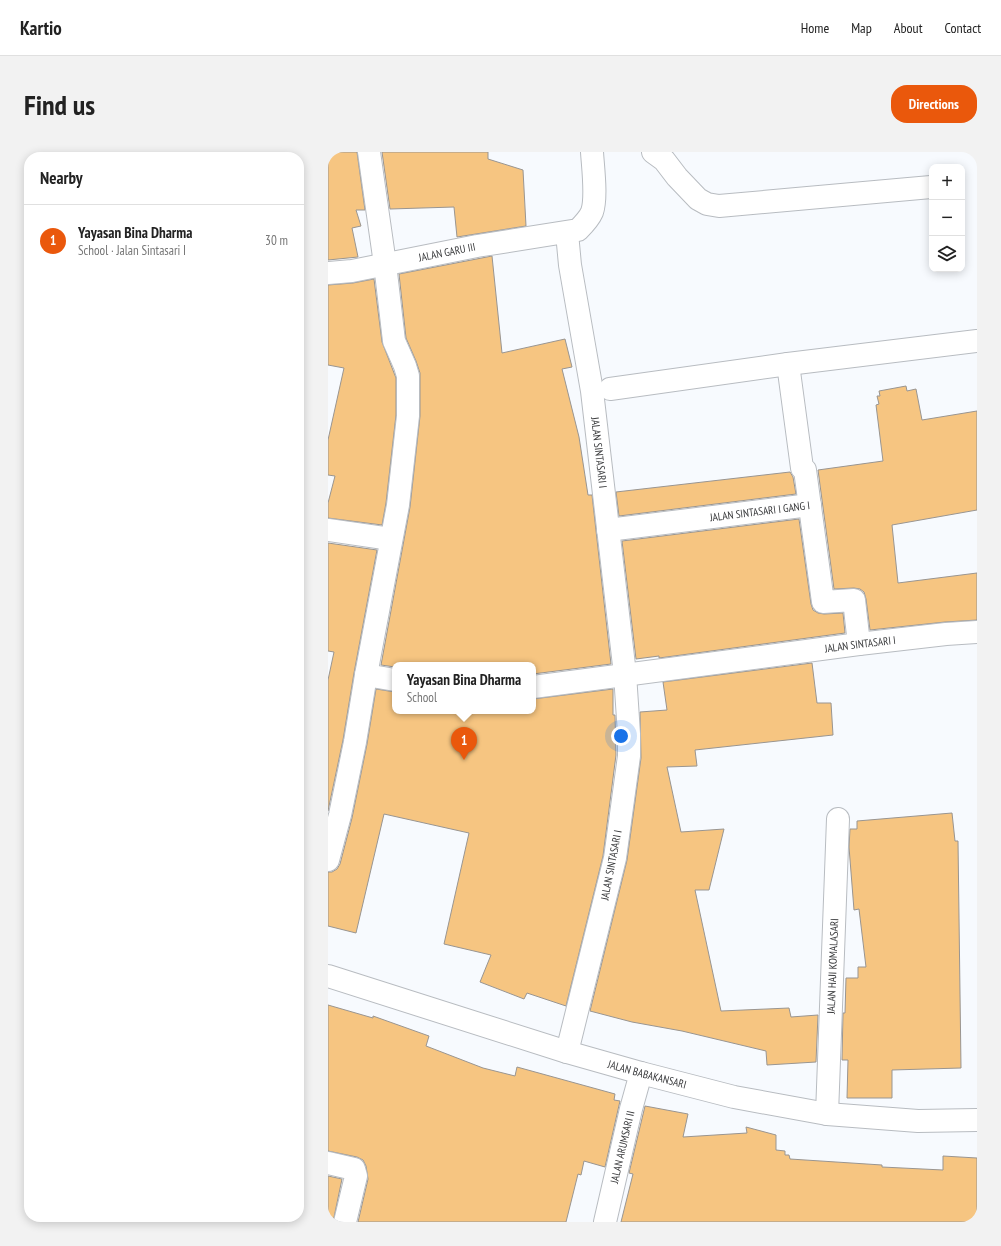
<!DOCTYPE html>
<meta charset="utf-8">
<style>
:root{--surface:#fff;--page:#f2f2f2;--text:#222;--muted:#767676;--line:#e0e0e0;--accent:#ea580c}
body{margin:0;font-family:"PT Sans Narrow",sans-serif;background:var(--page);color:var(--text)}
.controls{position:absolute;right:12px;top:12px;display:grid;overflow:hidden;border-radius:8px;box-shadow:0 2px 10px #0003}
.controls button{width:36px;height:36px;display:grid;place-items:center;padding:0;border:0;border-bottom:1px solid var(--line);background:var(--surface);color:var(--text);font:20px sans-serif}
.you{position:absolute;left:293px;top:584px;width:14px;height:14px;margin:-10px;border:3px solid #fff;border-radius:50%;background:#1a73e8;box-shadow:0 0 0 6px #1a73e833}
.badge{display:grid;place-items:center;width:26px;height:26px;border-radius:50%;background:var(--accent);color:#fff;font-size:13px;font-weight:700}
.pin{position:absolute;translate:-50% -33px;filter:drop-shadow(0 1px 2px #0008)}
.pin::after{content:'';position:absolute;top:21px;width:14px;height:12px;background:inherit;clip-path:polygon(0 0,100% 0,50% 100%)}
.popup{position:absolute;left:64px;top:510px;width:144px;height:52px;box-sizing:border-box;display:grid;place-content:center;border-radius:8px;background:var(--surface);filter:drop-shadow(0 1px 3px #0005);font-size:13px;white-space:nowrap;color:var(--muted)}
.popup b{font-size:15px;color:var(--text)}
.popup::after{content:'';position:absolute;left:50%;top:100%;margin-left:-8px;border:8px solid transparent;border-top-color:var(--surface)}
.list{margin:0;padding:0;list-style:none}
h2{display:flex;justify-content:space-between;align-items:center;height:52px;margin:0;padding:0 16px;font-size:17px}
h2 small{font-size:13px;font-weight:400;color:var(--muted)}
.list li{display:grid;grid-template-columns:26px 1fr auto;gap:12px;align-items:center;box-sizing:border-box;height:72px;padding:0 16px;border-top:1px solid var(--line)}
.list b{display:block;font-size:15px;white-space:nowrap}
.list p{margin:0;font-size:13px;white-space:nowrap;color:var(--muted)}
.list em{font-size:13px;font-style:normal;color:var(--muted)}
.icon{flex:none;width:22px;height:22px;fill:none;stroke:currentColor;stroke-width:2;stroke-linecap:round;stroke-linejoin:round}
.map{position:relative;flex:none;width:649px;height:1070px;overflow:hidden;border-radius:16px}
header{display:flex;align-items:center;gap:24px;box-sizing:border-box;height:56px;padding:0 20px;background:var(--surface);border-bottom:1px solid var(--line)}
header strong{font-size:19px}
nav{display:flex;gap:22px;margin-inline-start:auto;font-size:14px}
.intro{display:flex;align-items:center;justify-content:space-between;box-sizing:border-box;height:96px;padding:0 24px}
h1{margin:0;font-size:28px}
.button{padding:10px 18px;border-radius:16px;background:var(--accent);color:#fff;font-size:14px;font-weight:700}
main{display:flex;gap:24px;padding:0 24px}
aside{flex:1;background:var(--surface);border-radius:16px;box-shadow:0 2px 10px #0003}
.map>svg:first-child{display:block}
.building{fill:#f6c581;stroke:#999591}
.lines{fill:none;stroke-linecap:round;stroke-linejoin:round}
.street-casing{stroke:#b8bcc1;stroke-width:24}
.secondary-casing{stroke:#b8bcc1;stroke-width:24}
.street{stroke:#fff;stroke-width:22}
.secondary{stroke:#fff;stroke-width:22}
.labels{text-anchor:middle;stroke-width:3;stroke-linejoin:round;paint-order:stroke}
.street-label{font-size:11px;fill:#393a3c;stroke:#fff}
</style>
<header>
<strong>Kartio</strong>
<nav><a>Home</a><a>Map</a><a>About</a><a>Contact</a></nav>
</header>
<div class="intro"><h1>Find us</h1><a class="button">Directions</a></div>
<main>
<aside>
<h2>Nearby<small></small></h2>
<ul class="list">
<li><span class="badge">1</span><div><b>Yayasan Bina Dharma</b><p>School · Jalan Sintasari I</p></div><em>30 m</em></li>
</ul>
</aside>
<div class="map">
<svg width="649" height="1070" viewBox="0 0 649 1070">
<rect width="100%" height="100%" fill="#f7fafe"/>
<g class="building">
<polygon points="0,0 29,0 37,58 28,58 33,74 24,76 30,105 0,108"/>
<polygon points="54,0 160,0 160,7 195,18 198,74 129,85 126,55 62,57"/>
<polygon points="164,104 174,201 237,187 244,215 234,217 251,285 260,343 264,343 283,512 205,522 205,513 67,513 67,515 53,513 82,355 92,264 92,221 88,209 78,186 71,122"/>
<polygon points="46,127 54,190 68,226 68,263 58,351 54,373 0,366 0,351 7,324 0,323 0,288 16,216 0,213 0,133 25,131"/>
<polygon points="578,234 579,239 588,237 594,268 649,259 649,358 564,373 570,431 649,421 649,468 617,470 542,478 538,447 536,440 532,437 526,436 506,437 490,318 555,309 548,253 551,252 549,244 552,244 551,239"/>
<polygon points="462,320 465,325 468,342 291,364 288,340"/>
<polygon points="471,367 483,452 485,458 490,461 496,462 515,461 517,481 331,506 331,504 308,507 294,389"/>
<polygon points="0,391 49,398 26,521 15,588 0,659 0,528 6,500 0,499"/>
<polygon points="484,511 489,551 503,551 505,583 367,598 369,614 339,615 353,680 396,677 381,738 367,738 393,859 461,856 463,865 490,863 488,910 439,913 438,899 354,879 304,870 262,859 299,708 313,606 312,560 339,558 335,530"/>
<polygon points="48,537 67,540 67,559 205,559 205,547 285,537 285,563 287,563 288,603 275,704 238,854 199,841 196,847 152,830 163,803 116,792 141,681 56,662 28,781 0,774 0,720 4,720 9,717 12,712 24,666 39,592"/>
<polygon points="624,661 627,689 630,689 633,916 564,918 564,946 519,946 520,908 514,908 515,861 517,861 518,826 530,826 530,815 538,815 531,757 526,758 521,695 522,677 529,677 529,669"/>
<polygon points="0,853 45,866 45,864 101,884 98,894 155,916 187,924 189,915 287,942 286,948 292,949 277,1015 256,1009 253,1023 250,1022 238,1070 30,1070 40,1027 38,1014 35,1008 29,1005 0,999"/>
<polygon points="317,954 360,962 355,985 419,981 418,975 448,983 448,998 457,999 457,1003 461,1003 462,1007 554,1013 554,1015 615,1018 615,1004 649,1006 649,1070 293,1070 305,1022 301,1021"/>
<polygon points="0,1024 14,1027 5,1070 0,1070"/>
</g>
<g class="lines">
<g class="street-casing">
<g id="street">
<polyline points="325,0 336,8 349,25 370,47 379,52 391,54 603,35"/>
<path id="s1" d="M239,81L242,113L264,239L297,522L301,582V604L287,706L239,900"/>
<path id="s2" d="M0,121L24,119L149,94L250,78C255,73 261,67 264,60C269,46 265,16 264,0"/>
<polyline points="460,212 474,316 477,318 495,450 526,448 531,492"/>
<polyline points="282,237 460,212 649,189"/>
<polyline points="0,378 63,387"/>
<path id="s3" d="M280,378L482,353"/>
<polyline points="38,523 67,528"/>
<path id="s4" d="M205,535L531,492L618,482L649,480"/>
<polyline points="0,708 12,663 27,590 38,523 70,353 80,264 80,224 77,214 66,189 57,112 41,0"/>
<path id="s5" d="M499,962L510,667"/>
<polyline points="0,1011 26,1017 28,1024 17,1070"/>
<path id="s6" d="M277,1070L303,957L313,921"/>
</g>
</g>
<g class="secondary-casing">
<g id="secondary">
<path id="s7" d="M0,824L239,900L313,921L406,945L499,962L590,969L649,968"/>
</g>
</g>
<use href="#street" class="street"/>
<use href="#secondary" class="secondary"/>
</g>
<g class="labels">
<g class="street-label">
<text dy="4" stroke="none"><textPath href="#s2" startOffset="121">JALAN GARU III</textPath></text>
<text dy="4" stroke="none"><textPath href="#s1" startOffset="222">JALAN SINTASARI I</textPath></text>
<text dy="4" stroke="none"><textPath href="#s3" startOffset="153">JALAN SINTASARI I GANG I</textPath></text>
<text dy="4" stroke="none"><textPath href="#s4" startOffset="330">JALAN SINTASARI I</textPath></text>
<text transform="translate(283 713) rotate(-79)" y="4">JALAN SINTASARI I</text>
<text dy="4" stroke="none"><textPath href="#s5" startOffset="148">JALAN HAJI KOMALASARI</textPath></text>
<text dy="4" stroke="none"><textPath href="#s7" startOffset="334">JALAN BABAKANSARI</textPath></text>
<text dy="4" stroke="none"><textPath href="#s6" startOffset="77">JALAN ARUMSARI II</textPath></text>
</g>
</g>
</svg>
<div class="controls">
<button>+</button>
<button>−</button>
<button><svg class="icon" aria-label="layers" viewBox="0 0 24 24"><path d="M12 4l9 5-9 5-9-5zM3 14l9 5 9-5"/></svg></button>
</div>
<div class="you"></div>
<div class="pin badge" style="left:136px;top:608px">1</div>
<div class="popup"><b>Yayasan Bina Dharma</b>School</div>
</div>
</main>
